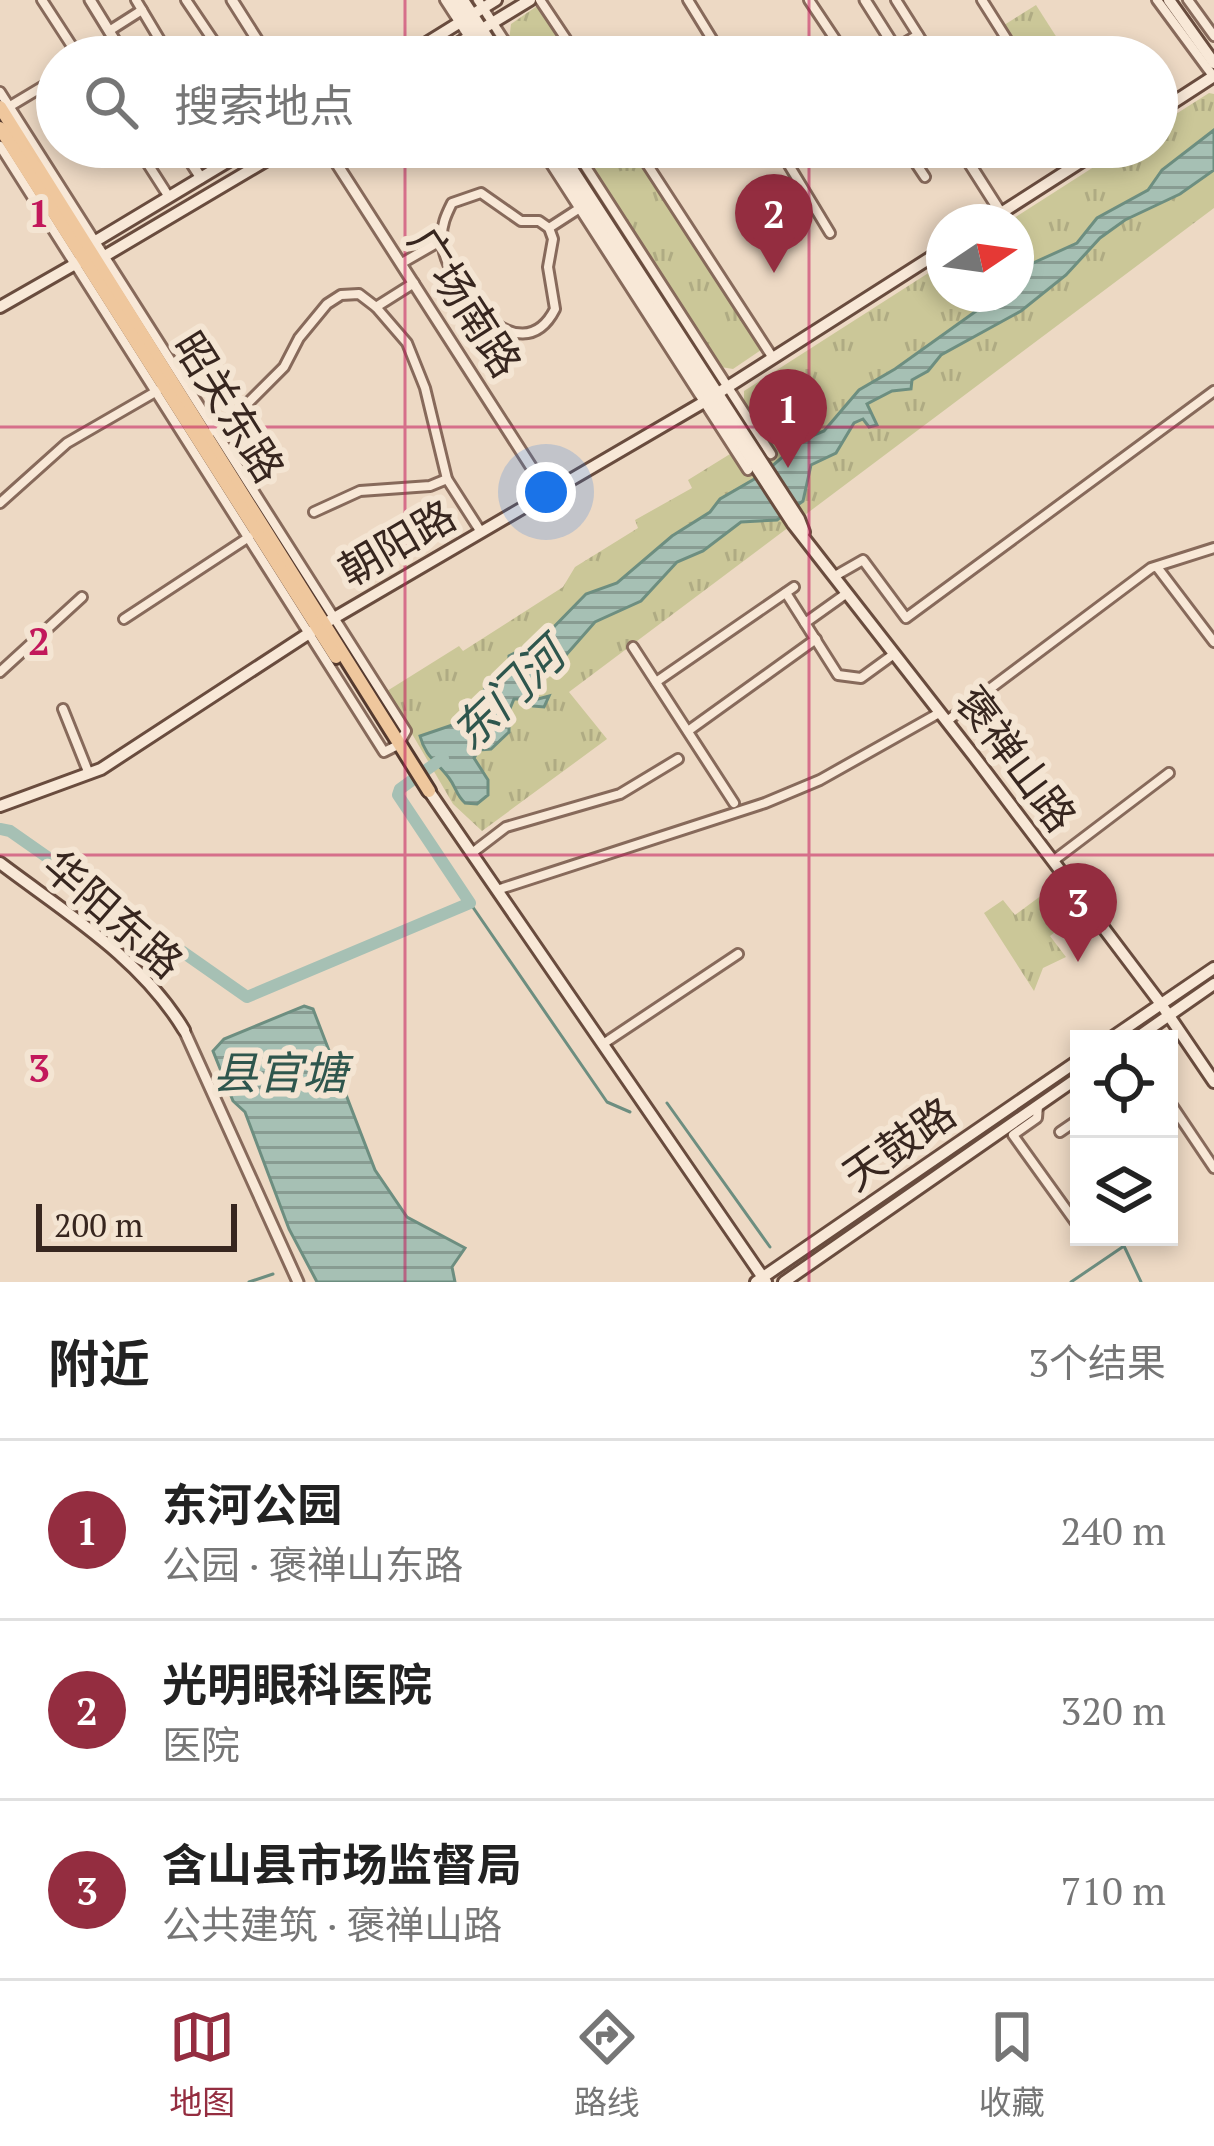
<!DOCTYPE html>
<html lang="zh">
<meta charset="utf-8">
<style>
:root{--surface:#fff;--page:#f6f6f6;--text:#222;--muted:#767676;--line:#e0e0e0;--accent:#942d40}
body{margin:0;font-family:"PT Serif","Noto Sans SC",serif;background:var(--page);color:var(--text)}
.controls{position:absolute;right:36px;bottom:36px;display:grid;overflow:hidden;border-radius:0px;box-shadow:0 6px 18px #0003}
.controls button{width:108px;height:108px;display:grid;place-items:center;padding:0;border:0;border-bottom:3px solid var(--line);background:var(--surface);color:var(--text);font:60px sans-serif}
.compass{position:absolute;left:926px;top:204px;width:108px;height:108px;border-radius:50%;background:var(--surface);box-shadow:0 6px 18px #0003;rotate:77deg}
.scale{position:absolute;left:36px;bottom:30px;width:201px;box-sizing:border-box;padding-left:12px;border:6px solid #37261f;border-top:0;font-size:33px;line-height:42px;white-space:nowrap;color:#37261f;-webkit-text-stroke:9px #f4e5d3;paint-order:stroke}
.you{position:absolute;left:546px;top:492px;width:42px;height:42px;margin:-30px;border:9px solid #fff;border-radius:50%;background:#1a73e8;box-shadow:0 0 0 18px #1a73e833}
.badge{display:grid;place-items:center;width:78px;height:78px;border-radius:50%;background:var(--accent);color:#fff;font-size:39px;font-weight:700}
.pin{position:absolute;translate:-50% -99px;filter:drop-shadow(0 3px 6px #0008)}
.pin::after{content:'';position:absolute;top:63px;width:42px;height:36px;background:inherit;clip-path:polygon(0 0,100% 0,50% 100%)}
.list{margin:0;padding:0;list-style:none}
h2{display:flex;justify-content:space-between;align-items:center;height:156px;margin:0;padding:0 48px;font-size:51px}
h2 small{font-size:39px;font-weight:400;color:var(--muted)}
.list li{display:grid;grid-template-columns:78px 1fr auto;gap:36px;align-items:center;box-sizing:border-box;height:180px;padding:0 48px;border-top:3px solid var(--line)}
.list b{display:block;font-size:45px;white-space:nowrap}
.list p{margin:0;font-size:39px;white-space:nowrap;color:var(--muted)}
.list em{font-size:39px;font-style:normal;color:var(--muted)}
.icon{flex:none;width:66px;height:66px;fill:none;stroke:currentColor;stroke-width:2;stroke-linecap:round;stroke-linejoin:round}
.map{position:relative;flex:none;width:1214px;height:1282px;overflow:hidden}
.search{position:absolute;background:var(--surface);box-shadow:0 6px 18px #0003;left:36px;right:36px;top:36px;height:132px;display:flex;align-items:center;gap:30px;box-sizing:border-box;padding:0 42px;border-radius:66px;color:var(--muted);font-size:45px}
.sheet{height:696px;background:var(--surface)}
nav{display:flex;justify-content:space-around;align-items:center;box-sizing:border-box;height:168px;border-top:3px solid var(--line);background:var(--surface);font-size:33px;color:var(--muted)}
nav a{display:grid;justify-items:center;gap:6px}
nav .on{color:var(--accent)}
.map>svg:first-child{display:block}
.grass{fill:url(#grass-tufts)}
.water{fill:url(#water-rules);stroke:#6d8e80;stroke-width:3}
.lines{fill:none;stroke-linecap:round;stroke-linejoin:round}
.stream{stroke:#6d8e80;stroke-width:3}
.river{stroke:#a6c0b4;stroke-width:12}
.minor-casing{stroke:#876a5b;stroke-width:14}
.tertiary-casing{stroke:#876a5b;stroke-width:15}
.secondary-casing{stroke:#694c3e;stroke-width:16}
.primary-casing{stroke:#553a2f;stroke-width:18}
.minor{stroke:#f8e8d7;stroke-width:8}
.tertiary{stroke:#f8e8d7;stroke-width:9}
.secondary{stroke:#f8e8d7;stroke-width:10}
.primary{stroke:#efc79d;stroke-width:12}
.grid{fill:none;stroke:#c2185b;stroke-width:3;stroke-opacity:0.55}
.labels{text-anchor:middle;stroke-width:12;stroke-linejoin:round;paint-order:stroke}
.street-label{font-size:42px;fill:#37261f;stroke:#f4e5d3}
.water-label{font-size:45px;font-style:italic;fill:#2e564d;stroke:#f4e5d3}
.grid-label{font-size:39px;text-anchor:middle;font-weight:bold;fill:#c2185b;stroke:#f4e5d3;stroke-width:12;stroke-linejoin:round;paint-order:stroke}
</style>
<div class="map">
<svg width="1214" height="1282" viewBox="0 0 1214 1282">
<defs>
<pattern id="grass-tufts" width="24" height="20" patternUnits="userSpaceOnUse" patternTransform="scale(3)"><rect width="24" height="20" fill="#cbc798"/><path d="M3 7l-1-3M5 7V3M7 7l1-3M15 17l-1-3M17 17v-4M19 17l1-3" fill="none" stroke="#afab83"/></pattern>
<pattern id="water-rules" width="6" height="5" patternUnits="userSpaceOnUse" patternTransform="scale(3)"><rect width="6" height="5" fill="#a6c0b4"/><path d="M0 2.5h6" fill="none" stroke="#889c92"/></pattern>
</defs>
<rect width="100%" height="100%" fill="#edd9c4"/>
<g class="grass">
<polygon points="1036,5 1059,41 1033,57 1020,57 1001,27"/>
<polygon points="537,6 570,57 520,57 509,41 511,24"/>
<polygon points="1209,93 1214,94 1214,208 569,692 607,739 482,831 453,804 387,691 459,646 463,651 563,587 575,567 638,528 635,520 692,488 688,480 764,433 744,404 744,391 944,263 944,294 1016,294 1016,222 1008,222 1125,147 1157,147 1157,126"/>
<polygon points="578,147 629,147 761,350 733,369 721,367"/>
<polygon points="1042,895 1065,924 1050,936 1066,957 1043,968 1034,991 984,913 1003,900 1015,915"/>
</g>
<g class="water">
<path d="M1214,130V170L1180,194L1125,220L1100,238L1066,275L1021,311L941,355L928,371L912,380L911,389L892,391L867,404L877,425L869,427L863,419L854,423L836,453L811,465L803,501L777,520L741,522L703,551L677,562L641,601L595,622L559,663L537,670L531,692L538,699L549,696L544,707L533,706L523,699H514L509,711V732L491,749L479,750L474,758L488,780V795L477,804L465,803C456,795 456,787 449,778C437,762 425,756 420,736L476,717L486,684L500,682L509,666V656L542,639L586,594L617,583L672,536L710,512L720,499L763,474L802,440L824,431L859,390L895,369L1000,294H1016V282L1031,264L1077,243L1097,218L1148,190L1162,170Z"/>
<polygon points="304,1006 313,1009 375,1170 407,1217 465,1248 452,1267 455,1282 317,1282 289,1229 245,1112 233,1101 213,1051 224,1039"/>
</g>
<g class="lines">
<g class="stream">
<polyline points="470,903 607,1102 630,1112"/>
<polyline points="667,1103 770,1247"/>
<polyline points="249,1282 273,1274"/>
<polyline points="1071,1282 1124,1246 1141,1282"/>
</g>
<polyline class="river" points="0,829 10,831 247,997 470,903 398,795 400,789 443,758"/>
<g class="minor-casing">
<g id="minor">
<polyline points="42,0 79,57"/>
<polyline points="136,0 170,57"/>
<polyline points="186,0 221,52 220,57"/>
<polyline points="445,0 482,57"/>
<polyline points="478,0 515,57"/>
<polyline points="540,0 578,57"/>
<polyline points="688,0 723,57"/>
<polyline points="809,0 847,57"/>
<polyline points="896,0 932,57"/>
<polyline points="982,0 1018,57"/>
<polyline points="1157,0 1213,76"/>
<polyline points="1188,0 1214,36"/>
<polyline points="109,31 142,10"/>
<polyline points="896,48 918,35"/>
<polyline points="90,57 115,41"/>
<polyline points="0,92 406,731 398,745 384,752 0,146"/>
<polyline points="7,108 57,78"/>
<polyline points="137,147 169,197"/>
<polyline points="540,147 748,470"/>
<polyline points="573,147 771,454"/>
<polyline points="636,147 773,358"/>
<polyline points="778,147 830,233"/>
<polyline points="905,147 925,177"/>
<polyline points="459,160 479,147"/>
<path d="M481,193L521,221H539L549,228L553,239L548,267L555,309C520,378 444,284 442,240C441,226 446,215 452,203Z"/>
<polyline points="549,228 583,206"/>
<polyline points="402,263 442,240"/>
<polyline points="376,307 414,283"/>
<polyline points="211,432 232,419 284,367 299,338 327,304 341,295 359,294 376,307 407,343 425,388 447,479 481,532"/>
<polyline points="0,503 67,443 157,391"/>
<polyline points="314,512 360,491 430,486 447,479"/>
<polyline points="1157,567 1214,642"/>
<polyline points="835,576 863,560 906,618 1214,391"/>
<polyline points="786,593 838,675 861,678 894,654"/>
<polyline points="124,619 249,537"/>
<polyline points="805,623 847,593"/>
<polyline points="633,647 734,803"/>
<polyline points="0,672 82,597"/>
<polyline points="656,682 794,587"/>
<polyline points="63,709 89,774"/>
<polyline points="947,721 1151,568 1214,548"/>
<polyline points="688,731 816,639"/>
<polyline points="472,853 506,827 620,794 678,759"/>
<polyline points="1053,861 1169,773"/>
<polyline points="497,890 765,803 820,780 939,713"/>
<polyline points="603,1044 738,954"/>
<polyline points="1169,1101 1214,1168"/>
<polyline points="1038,1106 1037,1118 1013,1135 1079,1227"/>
<polyline points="1060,1132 1079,1119"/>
</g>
</g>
<g class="tertiary-casing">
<g id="tertiary">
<polyline points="90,0 125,57"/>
<polyline points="232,0 268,57"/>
<polyline points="865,0 901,57"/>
<polyline points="181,147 201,178"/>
<polyline points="326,147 548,493"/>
<polyline points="959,147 1001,213"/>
<polyline points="184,1030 298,1282"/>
</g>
</g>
<g class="secondary-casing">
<g id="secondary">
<polyline points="453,0 490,57"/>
<polyline points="463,0 500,57"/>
<polyline points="1169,0 1214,63"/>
<polyline points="404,57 496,0"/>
<polyline points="436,57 530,0"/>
<polyline points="1157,113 1214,76"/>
<polyline points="548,147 793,524 973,755 1161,1004 1214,1082"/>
<polyline points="558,147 799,519 804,532"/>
<polyline points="987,222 1104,147"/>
<polyline points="87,250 89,245 252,147"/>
<polyline points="0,307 84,259 98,260 289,147"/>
<polyline points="429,791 766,1282"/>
<polyline points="0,806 101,769 317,628 704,402 944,249"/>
<path d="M0,863C66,913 141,958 184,1030"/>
<polyline points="1110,1039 1214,968"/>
<polyline points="1135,1039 1214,984"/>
<polyline points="756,1282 1079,1060"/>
<polyline points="784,1282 1079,1077"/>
</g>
</g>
<g class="primary-casing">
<g id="primary">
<polyline points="0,107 429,791"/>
<polyline points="0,128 336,657"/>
</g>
</g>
<use href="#minor" class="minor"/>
<use href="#tertiary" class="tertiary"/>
<use href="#secondary" class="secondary"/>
<use href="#primary" class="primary"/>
</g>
<path class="grid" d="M405,0V57M809,0V57M405,147V1282M809,147V1282M0,427H1214M0,855H1214"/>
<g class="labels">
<g class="street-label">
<text transform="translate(465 302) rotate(57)" y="15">广场南路</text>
<text transform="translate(229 407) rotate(58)" y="15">昭关东路</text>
<text transform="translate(397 543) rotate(-30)" y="15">朝阳路</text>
<text transform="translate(1016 759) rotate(53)" y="15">褒禅山路</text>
<text transform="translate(113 914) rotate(41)" y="15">华阳东路</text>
<text transform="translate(899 1144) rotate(-35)" y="15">天鼓路</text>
</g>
<g class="water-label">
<text transform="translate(508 694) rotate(-44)" y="16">东门河</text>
<text x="280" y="1089">县官塘</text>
</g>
</g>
<g class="grid-label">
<text x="39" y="227">1</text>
<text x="39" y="655">2</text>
<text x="39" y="1082">3</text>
</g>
</svg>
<div class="controls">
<button><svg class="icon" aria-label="locate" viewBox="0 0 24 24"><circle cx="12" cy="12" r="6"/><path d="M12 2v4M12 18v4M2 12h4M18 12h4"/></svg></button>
<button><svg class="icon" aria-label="layers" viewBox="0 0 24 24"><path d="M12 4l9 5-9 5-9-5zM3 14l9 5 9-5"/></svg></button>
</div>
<svg class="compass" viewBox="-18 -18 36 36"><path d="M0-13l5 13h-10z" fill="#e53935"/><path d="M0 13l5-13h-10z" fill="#767676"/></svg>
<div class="scale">200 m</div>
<div class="you"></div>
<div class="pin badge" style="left:788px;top:468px">1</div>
<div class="pin badge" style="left:774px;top:273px">2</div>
<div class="pin badge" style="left:1078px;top:962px">3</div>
<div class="search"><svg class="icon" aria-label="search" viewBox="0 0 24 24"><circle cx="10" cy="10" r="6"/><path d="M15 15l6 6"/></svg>搜索地点</div>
</div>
<section class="sheet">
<h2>附近<small>3个结果</small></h2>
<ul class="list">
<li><span class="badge">1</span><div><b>东河公园</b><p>公园 · 褒禅山东路</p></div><em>240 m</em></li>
<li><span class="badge">2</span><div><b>光明眼科医院</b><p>医院</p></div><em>320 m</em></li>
<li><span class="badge">3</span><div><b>含山县市场监督局</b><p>公共建筑 · 褒禅山路</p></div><em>710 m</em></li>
</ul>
</section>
<nav>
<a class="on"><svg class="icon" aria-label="map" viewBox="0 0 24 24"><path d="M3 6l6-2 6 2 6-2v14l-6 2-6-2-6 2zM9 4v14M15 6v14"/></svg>地图</a>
<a><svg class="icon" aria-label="directions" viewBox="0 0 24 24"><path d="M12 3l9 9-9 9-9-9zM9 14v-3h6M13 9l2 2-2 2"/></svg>路线</a>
<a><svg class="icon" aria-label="saved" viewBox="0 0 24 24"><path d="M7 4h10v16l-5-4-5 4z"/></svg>收藏</a>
</nav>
